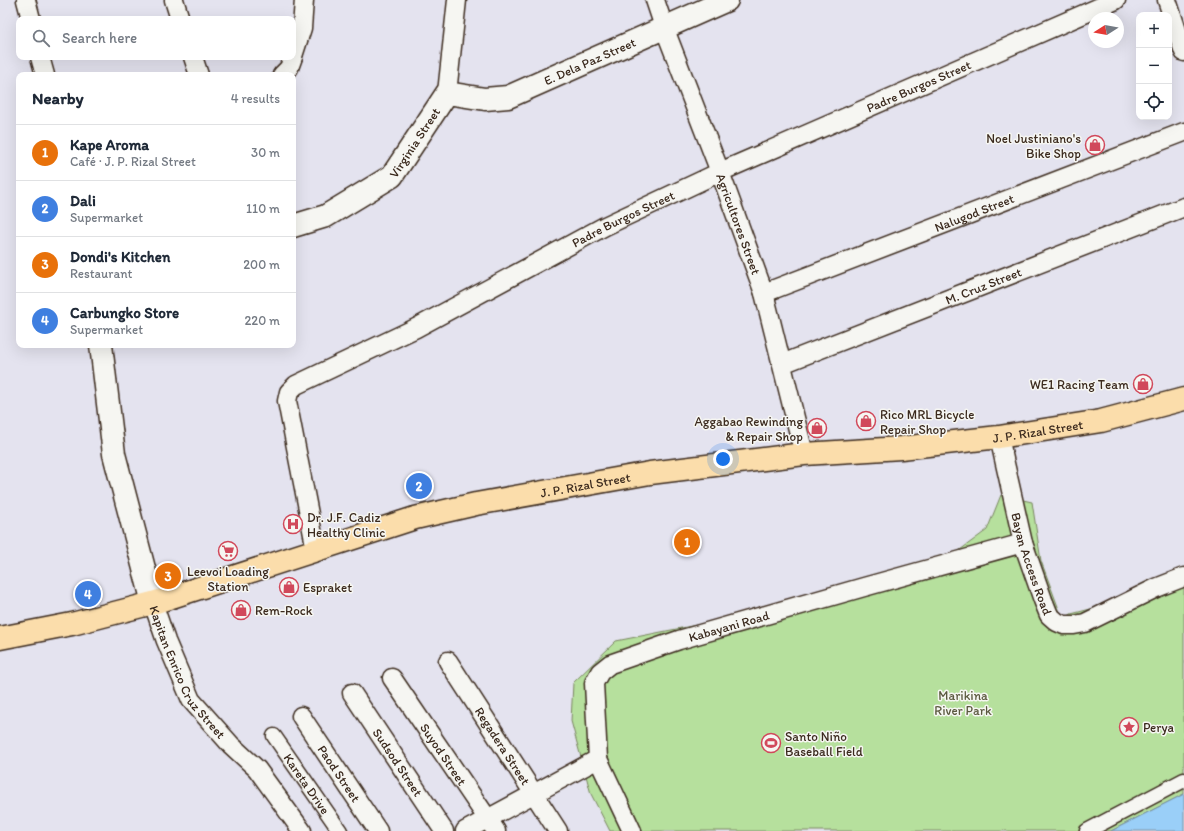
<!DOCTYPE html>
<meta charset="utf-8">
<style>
:root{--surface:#fff;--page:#f6f6f7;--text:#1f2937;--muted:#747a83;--line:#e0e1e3;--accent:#ea580c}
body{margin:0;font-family:Itim,sans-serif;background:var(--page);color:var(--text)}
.controls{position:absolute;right:12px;top:12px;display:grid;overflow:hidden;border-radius:8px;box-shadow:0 4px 16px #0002}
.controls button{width:36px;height:36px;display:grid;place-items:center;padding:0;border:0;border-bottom:1px solid var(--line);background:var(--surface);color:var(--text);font:20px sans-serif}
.compass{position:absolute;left:1088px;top:12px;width:36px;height:36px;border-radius:50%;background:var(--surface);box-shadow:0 4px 16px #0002;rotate:259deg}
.you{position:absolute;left:723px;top:459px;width:14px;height:14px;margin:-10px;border:3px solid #fff;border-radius:50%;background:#1a73e8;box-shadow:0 0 0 6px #1a73e833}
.badge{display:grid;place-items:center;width:26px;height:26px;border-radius:50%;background:var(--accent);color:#fff;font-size:13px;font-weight:700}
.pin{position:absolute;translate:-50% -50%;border:2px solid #fff;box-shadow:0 1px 4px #0006}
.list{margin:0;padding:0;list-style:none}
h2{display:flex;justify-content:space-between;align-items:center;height:52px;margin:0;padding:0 16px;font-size:17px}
h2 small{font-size:13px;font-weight:400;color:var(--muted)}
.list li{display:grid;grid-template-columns:26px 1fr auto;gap:12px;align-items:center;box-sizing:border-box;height:56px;padding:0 16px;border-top:1px solid var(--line)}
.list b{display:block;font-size:15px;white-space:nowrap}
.list p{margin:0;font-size:13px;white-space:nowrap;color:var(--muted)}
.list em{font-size:13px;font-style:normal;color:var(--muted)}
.icon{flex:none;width:22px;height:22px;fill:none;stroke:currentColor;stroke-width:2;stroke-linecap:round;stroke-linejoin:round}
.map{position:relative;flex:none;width:1184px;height:831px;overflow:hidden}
.search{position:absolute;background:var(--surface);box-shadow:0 4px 16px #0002;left:16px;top:16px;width:280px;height:44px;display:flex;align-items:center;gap:10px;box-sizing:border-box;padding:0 14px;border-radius:8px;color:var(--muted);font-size:15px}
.panel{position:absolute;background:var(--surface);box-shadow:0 4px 16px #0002;left:16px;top:72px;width:280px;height:276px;border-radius:8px}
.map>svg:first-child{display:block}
.green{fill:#b6e09d;stroke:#78855e}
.water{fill:#9acff8;stroke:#748da1}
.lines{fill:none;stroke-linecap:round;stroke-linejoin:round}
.pedestrian-casing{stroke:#3b2a1e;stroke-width:17}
.minor-casing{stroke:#3b2a1e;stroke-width:21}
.tertiary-casing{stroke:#3b2a1e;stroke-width:25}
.primary-casing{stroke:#3b2a1e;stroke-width:25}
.pedestrian{stroke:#f6f6f2;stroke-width:14}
.minor{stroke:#f6f6f2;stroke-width:18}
.tertiary{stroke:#f6f6f2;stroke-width:22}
.primary{stroke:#fbddab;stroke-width:22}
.labels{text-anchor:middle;stroke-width:3;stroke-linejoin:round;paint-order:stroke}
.street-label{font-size:13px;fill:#3b2a1e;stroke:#f6f6f2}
.poi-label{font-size:13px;fill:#3b2a1e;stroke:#f6f6f2;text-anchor:start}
.park-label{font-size:13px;fill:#5a583e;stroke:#f6f6f2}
</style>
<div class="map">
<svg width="1184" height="831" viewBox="0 0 1184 831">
<rect width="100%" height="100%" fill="#e4e3ef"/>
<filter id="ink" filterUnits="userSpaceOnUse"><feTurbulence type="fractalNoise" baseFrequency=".025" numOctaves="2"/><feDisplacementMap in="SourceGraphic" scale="8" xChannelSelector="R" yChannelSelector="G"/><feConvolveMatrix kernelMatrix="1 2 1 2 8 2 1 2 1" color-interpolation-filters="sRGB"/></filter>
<g filter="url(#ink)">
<polygon class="green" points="1001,495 1032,502 1041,561 1063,620 1071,614 1184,585 1184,794 1111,831 610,831 591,794 571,721 573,683 616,641 918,581 987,530"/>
<polygon class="water" points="1184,794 1184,831 1111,831"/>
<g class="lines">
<g class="pedestrian-casing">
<g id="pedestrian">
<path id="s1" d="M274,736L340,831"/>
<polyline points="1087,831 1184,780"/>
</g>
</g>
<g class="minor-casing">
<g id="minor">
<polyline points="26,0 31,19"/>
<polyline points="174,0 180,19"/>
<path id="s2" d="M655,0L664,27L720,172L764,293L804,454"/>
<polyline points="1167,0 1184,52"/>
<polyline points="293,56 302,28 304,0"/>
<polyline points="40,57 45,75"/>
<polyline points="193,57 199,75"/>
<polyline points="282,75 289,68 293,57"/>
<polyline points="447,93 457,0"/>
<path id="s3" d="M764,293L1184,132"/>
<path id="s4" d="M782,364L1184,207"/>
<path id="s5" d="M999,437L1023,543L1043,600L1049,615L1057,622L1064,625H1074L1085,623L1156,588L1184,577"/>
<path id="s6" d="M316,550L287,401L289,392L296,385L416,328L605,226L720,172L1116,0"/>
<path id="s7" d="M153,603L166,641L191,700L231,745L257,769L302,831"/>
<path id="s8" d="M448,661L558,831"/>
<path id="s9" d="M392,678L496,831"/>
<path id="s10" d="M352,693L444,831"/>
<path id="s11" d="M301,716L378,831"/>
<polyline points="465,831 598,759"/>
<path id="s12" d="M632,831L598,759L594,683L600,672L610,664L679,640L864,587L1023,543"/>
</g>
</g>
<g class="tertiary-casing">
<g id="tertiary">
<path id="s13" d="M293,226L326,216L392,176L447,93L485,99L508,97L727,0"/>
<polyline points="101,345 114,454 153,603"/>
</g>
</g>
<g class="primary-casing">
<g id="primary">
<path id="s14" d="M0,638L72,624L153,603L415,518L476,504L650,473L804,454L901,448L999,437L1101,421L1184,399"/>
</g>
</g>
<use href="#pedestrian" class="pedestrian"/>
<use href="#minor" class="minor"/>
<use href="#tertiary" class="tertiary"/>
<use href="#primary" class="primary"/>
</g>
</g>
<defs>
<g id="shop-ring" transform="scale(1)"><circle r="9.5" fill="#f6f6f2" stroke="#d1495b" stroke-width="1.5"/><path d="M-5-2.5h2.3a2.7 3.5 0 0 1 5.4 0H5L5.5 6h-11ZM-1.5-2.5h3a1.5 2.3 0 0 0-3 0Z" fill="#d1495b"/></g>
<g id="hospital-ring" transform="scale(1)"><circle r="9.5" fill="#f6f6f2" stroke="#d1495b" stroke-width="1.5"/><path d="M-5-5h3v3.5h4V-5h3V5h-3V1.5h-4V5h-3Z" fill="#d1495b"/></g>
<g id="supermarket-ring" transform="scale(1)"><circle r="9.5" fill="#f6f6f2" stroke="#d1495b" stroke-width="1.5"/><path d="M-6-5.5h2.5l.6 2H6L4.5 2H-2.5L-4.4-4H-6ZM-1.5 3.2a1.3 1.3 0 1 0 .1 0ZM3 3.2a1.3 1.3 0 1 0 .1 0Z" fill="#d1495b"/></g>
<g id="sight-ring" transform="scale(1)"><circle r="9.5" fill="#f6f6f2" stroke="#d1495b" stroke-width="1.5"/><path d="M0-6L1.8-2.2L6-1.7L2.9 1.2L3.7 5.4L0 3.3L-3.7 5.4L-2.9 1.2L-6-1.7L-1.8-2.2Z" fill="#d1495b"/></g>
<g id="stadium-ring" transform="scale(1)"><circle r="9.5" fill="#f6f6f2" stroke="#d1495b" stroke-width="1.5"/><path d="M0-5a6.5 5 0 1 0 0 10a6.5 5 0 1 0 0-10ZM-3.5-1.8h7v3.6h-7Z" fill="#d1495b"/></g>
</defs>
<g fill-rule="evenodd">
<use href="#shop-ring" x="1095" y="145"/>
<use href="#shop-ring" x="1143" y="384"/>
<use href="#shop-ring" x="866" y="421"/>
<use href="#shop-ring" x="817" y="428"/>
<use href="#hospital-ring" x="293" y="524"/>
<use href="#supermarket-ring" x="228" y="551"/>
<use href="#shop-ring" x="289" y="587"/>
<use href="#shop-ring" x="241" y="610"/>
<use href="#sight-ring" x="1129" y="727"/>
<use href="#stadium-ring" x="771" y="743"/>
</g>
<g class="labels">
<g class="street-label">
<text dy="5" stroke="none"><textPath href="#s13" startOffset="362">E. Dela Paz Street</textPath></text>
<text dy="5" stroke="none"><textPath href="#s6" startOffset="862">Padre Burgos Street</textPath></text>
<text dy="5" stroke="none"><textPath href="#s13" startOffset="152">Virginia Street</textPath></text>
<text dy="5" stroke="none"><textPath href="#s3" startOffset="225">Nalugod Street</textPath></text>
<text dy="5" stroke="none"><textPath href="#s6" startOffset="538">Padre Burgos Street</textPath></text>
<text dy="5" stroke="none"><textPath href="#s2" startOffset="239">Agricultores Street</textPath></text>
<text dy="5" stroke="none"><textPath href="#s4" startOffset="216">M. Cruz Street</textPath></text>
<text dy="5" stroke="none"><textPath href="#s14" startOffset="1062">J. P. Rizal Street</textPath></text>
<text dy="5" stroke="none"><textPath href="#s14" startOffset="606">J. P. Rizal Street</textPath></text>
<text dy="5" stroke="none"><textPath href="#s5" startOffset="131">Bayan Access Road</textPath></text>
<text dy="5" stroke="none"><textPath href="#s12" startOffset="306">Kabayani Road</textPath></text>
<text dy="5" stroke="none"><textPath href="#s7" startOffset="78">Kapitan Enrico Cruz Street</textPath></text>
<text dy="5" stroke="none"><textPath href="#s8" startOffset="101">Regadera Street</textPath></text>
<text dy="5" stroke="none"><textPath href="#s9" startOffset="92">Suyod Street</textPath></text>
<text dy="5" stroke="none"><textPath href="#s10" startOffset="83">Sudsod Street</textPath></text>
<text dy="5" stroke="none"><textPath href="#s11" startOffset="69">Paod Street</textPath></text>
<text dy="5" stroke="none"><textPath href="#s1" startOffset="58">Kareta Drive</textPath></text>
</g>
<g class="poi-label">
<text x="1081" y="143" text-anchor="end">Noel Justiniano's<tspan x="1081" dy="15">Bike Shop</tspan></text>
<text x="1129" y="389" text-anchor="end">WE1 Racing Team</text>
<text x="880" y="419">Rico MRL Bicycle<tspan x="880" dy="15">Repair Shop</tspan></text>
<text x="803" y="426" text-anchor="end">Aggabao Rewinding<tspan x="803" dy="15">&amp; Repair Shop</tspan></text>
<text x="307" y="522">Dr. J.F. Cadiz<tspan x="307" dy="15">Healthy Clinic</tspan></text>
<text x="228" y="576" text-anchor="middle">Leevoi Loading<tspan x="228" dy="15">Station</tspan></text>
<text x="303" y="592">Espraket</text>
<text x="255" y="615">Rem-Rock</text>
<text x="1143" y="732">Perya</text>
<text x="785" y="741">Santo Niño<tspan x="785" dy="15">Baseball Field</tspan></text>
</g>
<g class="park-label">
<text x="963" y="700">Marikina<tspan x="963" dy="15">River Park</tspan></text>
</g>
</g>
</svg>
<div class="controls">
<button>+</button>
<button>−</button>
<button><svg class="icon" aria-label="locate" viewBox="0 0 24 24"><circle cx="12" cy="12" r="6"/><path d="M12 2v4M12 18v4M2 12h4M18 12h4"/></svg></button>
</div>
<svg class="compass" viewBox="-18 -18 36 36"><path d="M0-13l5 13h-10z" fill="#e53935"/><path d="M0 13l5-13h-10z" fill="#747a83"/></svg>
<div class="you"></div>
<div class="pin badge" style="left:687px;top:542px;background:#e8710a">1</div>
<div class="pin badge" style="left:419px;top:486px;background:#3f7fe0">2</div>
<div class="pin badge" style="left:168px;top:576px;background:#e8710a">3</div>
<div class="pin badge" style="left:88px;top:594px;background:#3f7fe0">4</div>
<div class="search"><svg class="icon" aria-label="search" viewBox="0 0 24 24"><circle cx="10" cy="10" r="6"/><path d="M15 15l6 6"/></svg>Search here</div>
<section class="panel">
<h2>Nearby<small>4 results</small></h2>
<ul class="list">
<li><span class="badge" style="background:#e8710a">1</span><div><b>Kape Aroma</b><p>Café · J. P. Rizal Street</p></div><em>30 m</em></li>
<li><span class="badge" style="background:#3f7fe0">2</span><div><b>Dali</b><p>Supermarket</p></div><em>110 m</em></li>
<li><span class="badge" style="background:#e8710a">3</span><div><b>Dondi's Kitchen</b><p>Restaurant</p></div><em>200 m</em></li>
<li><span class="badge" style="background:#3f7fe0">4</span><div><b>Carbungko Store</b><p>Supermarket</p></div><em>220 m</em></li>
</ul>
</section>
</div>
